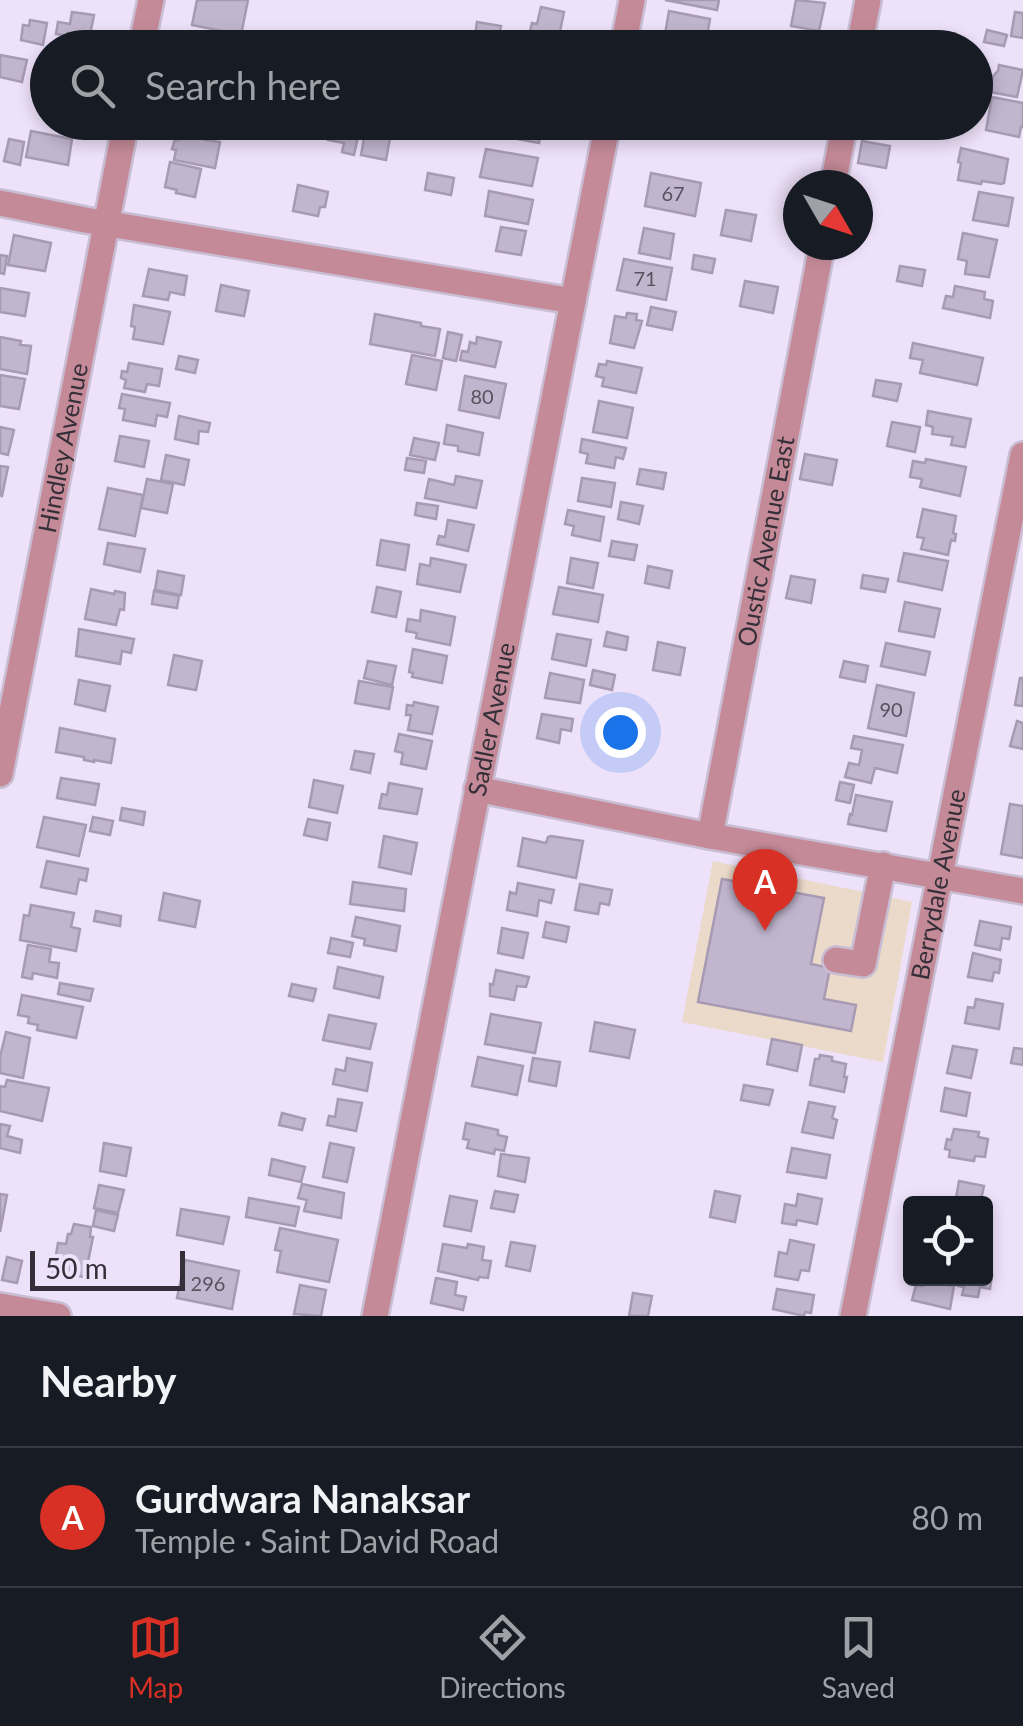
<!DOCTYPE html>
<meta charset="utf-8">
<style>
:root{--surface:#171b24;--page:#20242c;--text:#f1f3f6;--muted:#9ea1a6;--line:#363941;--accent:#d93025}
body{margin:0;font-family:Lato,sans-serif;background:var(--page);color:var(--text)}
.controls{position:absolute;right:30px;bottom:30px;display:grid;overflow:hidden;border-radius:10px;box-shadow:0 5px 15px #0003}
.controls button{width:90px;height:90px;display:grid;place-items:center;padding:0;border:0;border-bottom:2px solid var(--line);background:var(--surface);color:var(--text);font:50px sans-serif}
.compass{position:absolute;left:783px;top:170px;width:90px;height:90px;border-radius:50%;background:var(--surface);box-shadow:0 5px 15px #0003;rotate:129deg}
.scale{position:absolute;left:30px;bottom:25px;width:155px;box-sizing:border-box;padding-left:10px;border:5px solid #342f38;border-top:0;font-size:28px;line-height:35px;white-space:nowrap;color:#342f38;-webkit-text-stroke:8px #eee1fa;paint-order:stroke}
.you{position:absolute;left:620px;top:732px;width:35px;height:35px;margin:-25px;border:8px solid #fff;border-radius:50%;background:#1a73e8;box-shadow:0 0 0 15px #1a73e833}
.badge{display:grid;place-items:center;width:65px;height:65px;border-radius:50%;background:var(--accent);color:#fff;font-size:32px;font-weight:700}
.pin{position:absolute;translate:-50% -82px;filter:drop-shadow(0 2px 5px #0008)}
.pin::after{content:'';position:absolute;top:52px;width:35px;height:30px;background:inherit;clip-path:polygon(0 0,100% 0,50% 100%)}
.list{margin:0;padding:0;list-style:none}
h2{display:flex;justify-content:space-between;align-items:center;height:130px;margin:0;padding:0 40px;font-size:42px}
h2 small{font-size:32px;font-weight:400;color:var(--muted)}
.list li{display:grid;grid-template-columns:65px 1fr auto;gap:30px;align-items:center;box-sizing:border-box;height:140px;padding:0 40px;border-top:2px solid var(--line)}
.list b{display:block;font-size:38px;white-space:nowrap}
.list p{margin:0;font-size:32px;white-space:nowrap;color:var(--muted)}
.list em{font-size:32px;font-style:normal;color:var(--muted)}
.icon{flex:none;width:55px;height:55px;fill:none;stroke:currentColor;stroke-width:2;stroke-linecap:round;stroke-linejoin:round}
.map{position:relative;flex:none;width:1023px;height:1316px;overflow:hidden}
.search{position:absolute;background:var(--surface);box-shadow:0 5px 15px #0003;left:30px;right:30px;top:30px;height:110px;display:flex;align-items:center;gap:25px;box-sizing:border-box;padding:0 35px;border-radius:55px;color:var(--muted);font-size:38px}
.sheet{height:270px;background:var(--surface)}
nav{display:flex;justify-content:space-around;align-items:center;box-sizing:border-box;height:140px;border-top:2px solid var(--line);background:var(--surface);font-size:28px;color:var(--muted)}
nav a{display:grid;justify-items:center;gap:5px}
nav .on{color:var(--accent)}
.map>svg:first-child{display:block}
.industrial{fill:#ebd9c9}
.building{fill:#c2b6cf;stroke:#a79bb3;stroke-width:2.5}
.lines{fill:none;stroke-linecap:round;stroke-linejoin:round}
.minor-casing{stroke:#c9bdd3;stroke-width:30}
.minor{stroke:#c58a98;stroke-width:25}
.labels{text-anchor:middle;stroke-width:8;stroke-linejoin:round;paint-order:stroke}
.number-label{font-size:20px;fill:#58515e}
.street-label{font-size:25px;fill:#342f38;stroke:#eee1fa}
</style>
<div class="map">
<svg width="1023" height="1316" viewBox="0 0 1023 1316">
<rect width="100%" height="100%" fill="#eee1fa"/>
<polygon class="industrial" points="713,861 912,902 883,1062 682,1022"/>
<g class="building">
<polygon points="197,0 248,0 241,35 192,25"/>
<polygon points="665,0 719,0 717,10"/>
<polygon points="796,0 825,3 819,31 791,26"/>
<polygon points="541,7 564,12 559,36 530,31 532,23 537,24"/>
<polygon points="669,11 710,19 706,42 665,34"/>
<polygon points="72,12 94,15 89,40 56,34 58,22 70,24"/>
<polygon points="1015,12 1023,13 1023,38 1011,36"/>
<polygon points="30,20 47,23 43,45 21,40 23,25 29,26"/>
<polygon points="477,22 501,26 498,40 475,36"/>
<polygon points="987,30 1007,35 1004,46 984,42"/>
<polygon points="715,33 744,38 742,48 713,48"/>
<polygon points="919,33 957,40 955,48 917,48"/>
<polygon points="194,37 226,43 225,48 192,48"/>
<polygon points="0,55 27,60 22,82 0,77"/>
<polygon points="999,65 1023,70 1017,97 990,92 993,76 998,71"/>
<polygon points="992,97 1023,103 1023,127 1021,127 1019,137 986,130"/>
<polygon points="332,122 361,122 354,155 342,152 344,143 328,140"/>
<polygon points="367,122 393,122 386,160 361,155"/>
<polygon points="493,122 535,122 535,125 542,126 539,143 491,134"/>
<polygon points="693,122 720,122 717,135 691,130"/>
<polygon points="180,130 206,136 205,140 220,142 215,168 174,160 176,150 172,149 175,139 178,140"/>
<polygon points="31,131 72,139 68,165 26,157"/>
<polygon points="9,139 24,142 20,165 4,161"/>
<polygon points="862,141 890,146 886,168 858,163"/>
<polygon points="961,148 1008,159 1004,183 1001,184 982,181 981,184 958,180 961,163 958,162"/>
<polygon points="486,149 538,158 532,186 480,177"/>
<polygon points="170,162 201,169 195,197 176,193 177,190 165,187"/>
<polygon points="428,173 454,178 451,195 425,190"/>
<polygon points="651,173 701,183 695,216 645,206"/>
<polygon points="298,185 328,192 325,207 320,207 318,216 293,211"/>
<polygon points="489,191 533,200 528,224 485,216"/>
<polygon points="979,192 1013,198 1008,226 973,220"/>
<polygon points="726,210 756,215 751,241 721,235"/>
<polygon points="501,227 526,231 521,255 496,251"/>
<polygon points="644,228 674,234 670,259 639,253"/>
<polygon points="963,233 997,240 989,277 965,274 967,261 958,259"/>
<polygon points="14,235 51,243 45,271 8,265"/>
<polygon points="0,255 7,256 4,274 0,273"/>
<polygon points="694,255 715,259 712,273 692,269"/>
<polygon points="624,259 672,268 666,300 617,290"/>
<polygon points="900,266 925,270 922,286 897,281"/>
<polygon points="149,269 187,276 184,295 170,292 168,300 143,296"/>
<polygon points="745,281 778,287 773,313 740,306"/>
<polygon points="221,285 249,291 244,316 216,311"/>
<polygon points="955,286 985,292 984,299 993,301 990,318 943,308 946,296 953,297"/>
<polygon points="0,288 29,293 25,316 0,312"/>
<polygon points="134,305 170,312 163,344 133,339 135,327 131,326"/>
<polygon points="651,307 676,312 672,330 647,325"/>
<polygon points="627,313 637,314 636,320 642,321 634,348 610,343 615,316 626,318"/>
<polygon points="375,314 421,323 421,326 440,329 435,356 370,344"/>
<polygon points="448,332 462,335 456,361 443,358"/>
<polygon points="0,337 21,341 20,345 31,346 27,374 0,369"/>
<polygon points="477,337 501,342 495,367 460,360 462,351 468,352 470,342 476,344"/>
<polygon points="913,343 983,358 977,385 920,373 923,360 910,358"/>
<polygon points="412,355 442,361 436,390 406,384"/>
<polygon points="179,356 198,360 195,373 176,369"/>
<polygon points="607,361 642,368 636,393 602,386 604,378 596,376 599,364 606,365"/>
<polygon points="129,363 162,369 159,386 147,384 145,392 124,388 126,380 121,378 122,371 127,372"/>
<polygon points="0,375 25,379 19,409 0,406"/>
<polygon points="465,376 506,384 499,418 459,410"/>
<polygon points="876,380 901,384 897,401 873,396"/>
<polygon points="122,394 170,403 167,417 157,415 155,426 123,420 125,409 119,408"/>
<polygon points="599,401 633,408 627,438 593,432"/>
<polygon points="928,411 971,419 965,447 951,445 953,437 932,434 933,427 926,425"/>
<polygon points="179,416 210,423 208,432 199,431 198,444 175,439"/>
<polygon points="892,422 920,427 915,452 887,446"/>
<polygon points="447,425 483,433 479,455 458,451 458,446 444,444"/>
<polygon points="0,427 14,430 8,455 0,453"/>
<polygon points="120,436 149,441 144,467 115,461"/>
<polygon points="414,438 439,443 435,460 410,455"/>
<polygon points="582,439 626,448 623,459 616,457 614,468 586,463 588,454 580,452"/>
<polygon points="805,454 837,460 832,485 800,479"/>
<polygon points="166,455 189,460 184,485 161,480"/>
<polygon points="407,458 426,461 424,473 405,470"/>
<polygon points="926,459 966,467 960,496 920,487 922,479 910,477 913,461 925,463"/>
<polygon points="0,466 8,467 2,496 0,495"/>
<polygon points="640,469 666,473 663,489 637,484"/>
<polygon points="456,476 482,481 476,508 425,498 429,479 454,485"/>
<polygon points="582,478 615,483 611,507 578,501"/>
<polygon points="147,479 173,484 167,513 141,508"/>
<polygon points="108,488 143,495 135,536 99,529"/>
<polygon points="621,502 643,506 639,524 618,519"/>
<polygon points="417,503 438,506 436,519 415,515"/>
<polygon points="923,509 956,516 953,533 956,534 955,541 951,540 948,555 921,549 924,538 917,537"/>
<polygon points="568,510 604,517 600,541 572,535 574,526 565,524"/>
<polygon points="448,520 474,525 468,551 437,544 439,536 445,537"/>
<polygon points="381,540 409,545 405,570 377,565"/>
<polygon points="612,541 637,545 634,560 609,556"/>
<polygon points="108,543 145,549 140,572 104,564"/>
<polygon points="904,553 948,561 942,590 898,581"/>
<polygon points="431,558 466,565 460,592 417,584 420,564 430,566"/>
<polygon points="571,558 598,563 593,588 567,583"/>
<polygon points="648,566 672,571 669,588 645,583"/>
<polygon points="158,571 184,576 181,595 155,590"/>
<polygon points="863,575 888,579 885,592 861,588"/>
<polygon points="791,576 815,580 811,603 786,598"/>
<polygon points="377,587 401,592 396,617 372,612"/>
<polygon points="559,587 603,595 598,622 553,614"/>
<polygon points="91,589 114,594 115,591 125,593 124,610 120,609 116,625 85,619"/>
<polygon points="154,591 179,596 177,608 152,604"/>
<polygon points="905,602 940,609 934,637 899,631"/>
<polygon points="421,610 455,617 450,645 416,638 417,633 406,631 408,619 420,621"/>
<polygon points="79,629 134,639 131,653 122,651 120,664 76,656"/>
<polygon points="607,632 628,637 626,650 604,646"/>
<polygon points="557,634 591,640 586,666 552,659"/>
<polygon points="658,642 685,648 680,675 653,670"/>
<polygon points="886,643 930,652 925,675 881,666"/>
<polygon points="413,649 447,656 442,683 412,677 413,673 409,672"/>
<polygon points="174,655 202,661 196,690 168,685"/>
<polygon points="368,661 396,666 392,685 364,678"/>
<polygon points="844,661 868,666 865,682 840,677"/>
<polygon points="593,670 615,675 612,690 590,685"/>
<polygon points="550,673 584,680 580,703 545,698"/>
<polygon points="1020,678 1023,678 1023,706 1015,705"/>
<polygon points="79,680 110,686 105,711 75,704"/>
<polygon points="359,681 393,687 389,709 355,703"/>
<polygon points="877,685 914,693 906,736 868,728"/>
<polygon points="414,702 438,707 432,734 408,730 411,715 406,715 407,705 413,706"/>
<polygon points="542,714 573,719 571,731 561,729 559,743 537,738"/>
<polygon points="1017,721 1023,723 1023,749 1010,746"/>
<polygon points="60,728 115,739 111,763 94,760 94,762 84,760 84,757 56,752"/>
<polygon points="399,734 432,741 426,769 401,764 403,753 395,751"/>
<polygon points="854,736 903,745 897,773 875,768 871,783 845,777 849,763 859,765 862,750 851,748"/>
<polygon points="355,751 374,754 370,773 351,769"/>
<polygon points="61,778 99,784 95,805 57,798"/>
<polygon points="314,780 343,786 337,813 309,807"/>
<polygon points="840,782 854,785 850,803 836,800"/>
<polygon points="389,783 422,789 417,814 379,808 382,794 387,795"/>
<polygon points="856,795 892,802 886,831 848,824 850,814 852,815"/>
<polygon points="1010,804 1023,806 1023,858 1001,854"/>
<polygon points="122,808 145,812 143,825 120,820"/>
<polygon points="44,817 86,825 79,856 37,847"/>
<polygon points="93,817 113,821 110,835 90,831"/>
<polygon points="308,819 330,823 327,840 304,835"/>
<polygon points="384,836 417,843 411,874 379,867"/>
<polygon points="551,836 583,841 576,878 518,866 523,838 546,843 548,837"/>
<polygon points="47,861 88,869 86,881 79,879 76,894 41,887"/>
<polygon points="722,879 824,898 811,964 830,968 824,999 856,1005 851,1031 698,1002"/>
<polygon points="353,882 406,889 404,911 350,904"/>
<polygon points="518,883 554,890 551,903 539,900 537,916 507,910 510,892 516,894"/>
<polygon points="580,884 612,890 609,905 600,903 598,914 575,910"/>
<polygon points="164,893 200,901 195,927 159,920"/>
<polygon points="31,905 74,913 71,927 80,929 76,951 20,940 24,915 29,916"/>
<polygon points="96,911 121,916 120,926 94,921"/>
<polygon points="356,917 400,926 396,951 364,945 365,939 352,936"/>
<polygon points="980,921 1011,927 1009,939 1002,938 1000,950 975,945"/>
<polygon points="546,922 569,927 566,942 543,937"/>
<polygon points="502,928 528,933 523,958 498,953"/>
<polygon points="331,938 353,943 350,957 328,953"/>
<polygon points="28,945 51,949 49,962 59,963 57,978 33,973 32,979 22,977"/>
<polygon points="973,953 1001,960 999,973 994,972 992,981 968,977"/>
<polygon points="338,967 383,977 379,998 334,988"/>
<polygon points="496,970 529,977 526,987 517,986 514,1000 490,996 490,984 493,985"/>
<polygon points="60,983 93,989 90,1001 58,994"/>
<polygon points="292,984 316,989 313,1001 289,996"/>
<polygon points="22,995 83,1007 76,1038 37,1030 38,1025 28,1023 29,1017 18,1015"/>
<polygon points="976,999 1003,1004 999,1029 965,1023 968,1007 974,1008"/>
<polygon points="491,1014 541,1023 535,1053 485,1044"/>
<polygon points="329,1015 376,1024 370,1049 323,1040"/>
<polygon points="595,1022 635,1030 629,1058 590,1051"/>
<polygon points="6,1032 30,1038 23,1078 0,1073 0,1057"/>
<polygon points="772,1039 802,1045 797,1071 767,1064"/>
<polygon points="953,1046 977,1050 971,1078 947,1073"/>
<polygon points="1014,1048 1023,1049 1023,1065 1011,1063"/>
<polygon points="820,1055 832,1057 832,1061 846,1064 844,1077 847,1077 844,1092 810,1085 815,1059 819,1059"/>
<polygon points="478,1057 523,1066 517,1095 472,1086"/>
<polygon points="347,1058 372,1063 367,1091 333,1084 336,1069 345,1071"/>
<polygon points="533,1058 560,1062 556,1086 529,1081"/>
<polygon points="7,1080 49,1088 42,1121 0,1111 0,1086 5,1087"/>
<polygon points="744,1085 773,1090 769,1105 741,1100"/>
<polygon points="945,1088 970,1093 966,1116 941,1111"/>
<polygon points="338,1099 362,1103 356,1131 327,1125 329,1116 335,1117"/>
<polygon points="809,1102 835,1107 832,1118 837,1120 833,1138 802,1132"/>
<polygon points="282,1113 305,1119 302,1130 279,1125"/>
<polygon points="466,1123 498,1130 498,1135 507,1137 504,1151 495,1149 494,1154 467,1148 469,1140 463,1139"/>
<polygon points="0,1124 10,1126 7,1136 22,1140 20,1153 0,1148"/>
<polygon points="954,1129 979,1132 978,1137 988,1139 985,1157 975,1156 974,1161 949,1157 950,1150 945,1149 947,1139 951,1140"/>
<polygon points="104,1143 131,1148 126,1176 100,1171"/>
<polygon points="330,1143 354,1148 347,1182 323,1177"/>
<polygon points="792,1148 830,1155 826,1178 787,1172"/>
<polygon points="501,1154 529,1158 525,1182 498,1176"/>
<polygon points="272,1159 305,1167 301,1182 269,1175"/>
<polygon points="959,1181 984,1186 980,1204 955,1204"/>
<polygon points="302,1184 344,1193 341,1218 304,1211 307,1200 298,1198"/>
<polygon points="99,1185 124,1190 118,1213 94,1208"/>
<polygon points="495,1191 518,1195 514,1212 491,1208"/>
<polygon points="715,1191 740,1196 735,1222 710,1217"/>
<polygon points="0,1194 7,1195 0,1232"/>
<polygon points="798,1194 822,1199 817,1224 797,1220 796,1225 782,1223 785,1204 796,1206"/>
<polygon points="450,1196 477,1201 471,1231 444,1226"/>
<polygon points="249,1198 299,1207 295,1226 246,1217"/>
<polygon points="181,1209 229,1217 223,1244 177,1235"/>
<polygon points="96,1210 118,1215 114,1231 93,1226"/>
<polygon points="74,1224 91,1227 90,1237 93,1237 85,1277 53,1272 58,1243 66,1244 68,1234 71,1234"/>
<polygon points="280,1228 338,1240 329,1282 277,1272 281,1251 275,1250"/>
<polygon points="790,1240 814,1245 809,1271 801,1270 798,1280 775,1276 779,1252 787,1254"/>
<polygon points="511,1242 535,1246 530,1271 506,1266"/>
<polygon points="443,1244 467,1248 468,1244 484,1247 482,1260 491,1261 488,1278 479,1277 478,1280 438,1271"/>
<polygon points="7,1257 22,1261 17,1283 2,1280"/>
<polygon points="185,1260 239,1271 232,1309 177,1298"/>
<polygon points="986,1274 992,1275 990,1289 980,1287 978,1297 962,1295 964,1287 958,1286 960,1278 986,1278"/>
<polygon points="436,1278 457,1282 455,1295 466,1297 463,1310 431,1303"/>
<polygon points="924,1280 954,1286 950,1309 912,1300 916,1285 923,1286"/>
<polygon points="300,1285 326,1290 321,1316 294,1314"/>
<polygon points="777,1289 814,1295 811,1313 805,1312 804,1316 773,1309"/>
<polygon points="633,1293 652,1296 648,1316 629,1316"/>
</g>
<g class="lines">
<g class="minor-casing">
<g id="minor">
<polyline points="141,48 151,0"/>
<polyline points="623,48 632,0"/>
<polyline points="859,48 868,0"/>
<polyline points="833,185 845,122"/>
<polyline points="0,203 85,220 573,301"/>
<path id="s1" d="M0,774L126,122"/>
<polyline points="477,789 710,836 1023,891"/>
<path id="s2" d="M710,836L822,245"/>
<polyline points="836,960 863,964 883,865"/>
<polyline points="0,1306 58,1316"/>
<path id="s3" d="M375,1316L608,122"/>
<path id="s4" d="M853,1316L1023,455"/>
</g>
</g>
<use href="#minor" class="minor"/>
</g>
<g class="labels">
<g class="number-label">
<text x="673" y="201">67</text>
<text x="645" y="286">71</text>
<text x="482" y="404">80</text>
<text x="891" y="717">90</text>
<text x="208" y="1291">296</text>
</g>
<g class="street-label">
<text dy="9" stroke="none"><textPath href="#s1" startOffset="332">Hindley Avenue</textPath></text>
<text dy="9" stroke="none"><textPath href="#s2" startOffset="300">Oustic Avenue East</textPath></text>
<text dy="9" stroke="none"><textPath href="#s3" startOffset="608">Sadler Avenue</textPath></text>
<text dy="9" stroke="none"><textPath href="#s4" startOffset="440">Berrydale Avenue</textPath></text>
</g>
</g>
</svg>
<div class="controls">
<button><svg class="icon" aria-label="locate" viewBox="0 0 24 24"><circle cx="12" cy="12" r="6"/><path d="M12 2v4M12 18v4M2 12h4M18 12h4"/></svg></button>
</div>
<svg class="compass" viewBox="-18 -18 36 36"><path d="M0-13l5 13h-10z" fill="#e53935"/><path d="M0 13l5-13h-10z" fill="#9ea1a6"/></svg>
<div class="scale">50 m</div>
<div class="you"></div>
<div class="pin badge" style="left:765px;top:931px">A</div>
<div class="search"><svg class="icon" aria-label="search" viewBox="0 0 24 24"><circle cx="10" cy="10" r="6"/><path d="M15 15l6 6"/></svg>Search here</div>
</div>
<section class="sheet">
<h2>Nearby<small></small></h2>
<ul class="list">
<li><span class="badge">A</span><div><b>Gurdwara Nanaksar</b><p>Temple · Saint David Road</p></div><em>80 m</em></li>
</ul>
</section>
<nav>
<a class="on"><svg class="icon" aria-label="map" viewBox="0 0 24 24"><path d="M3 6l6-2 6 2 6-2v14l-6 2-6-2-6 2zM9 4v14M15 6v14"/></svg>Map</a>
<a><svg class="icon" aria-label="directions" viewBox="0 0 24 24"><path d="M12 3l9 9-9 9-9-9zM9 14v-3h6M13 9l2 2-2 2"/></svg>Directions</a>
<a><svg class="icon" aria-label="saved" viewBox="0 0 24 24"><path d="M7 4h10v16l-5-4-5 4z"/></svg>Saved</a>
</nav>
